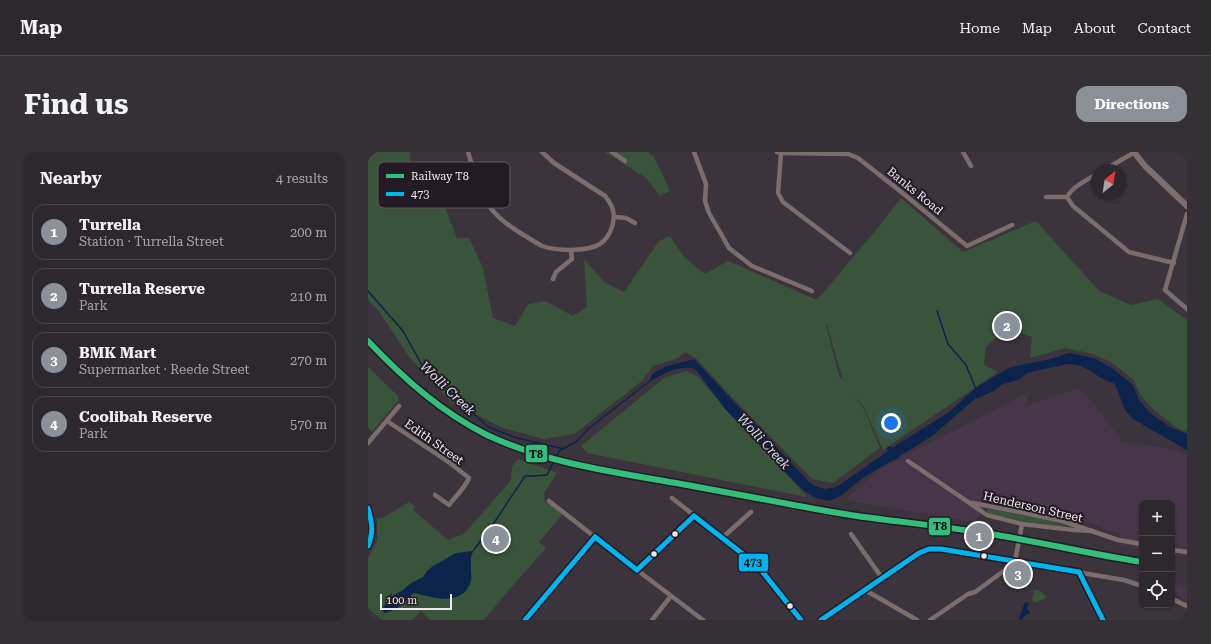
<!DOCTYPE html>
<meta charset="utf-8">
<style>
:root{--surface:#2d272e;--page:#352f36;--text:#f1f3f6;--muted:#a7a5aa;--line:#48444a;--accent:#8c9099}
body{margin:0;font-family:"Roboto Serif",serif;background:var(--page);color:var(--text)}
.controls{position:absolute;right:12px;bottom:12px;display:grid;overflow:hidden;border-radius:8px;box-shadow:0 1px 3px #0004}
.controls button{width:36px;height:36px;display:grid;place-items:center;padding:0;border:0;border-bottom:1px solid var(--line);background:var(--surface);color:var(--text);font:20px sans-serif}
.compass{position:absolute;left:723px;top:12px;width:36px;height:36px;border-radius:50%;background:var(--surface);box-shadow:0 1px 3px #0004;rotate:30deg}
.scale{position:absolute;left:12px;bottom:10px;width:72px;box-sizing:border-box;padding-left:4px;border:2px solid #f1e7f2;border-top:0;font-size:11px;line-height:14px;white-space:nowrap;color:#f1e7f2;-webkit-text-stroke:3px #221b23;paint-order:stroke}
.you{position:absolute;left:523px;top:271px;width:14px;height:14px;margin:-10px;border:3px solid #fff;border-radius:50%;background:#1a73e8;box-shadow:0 0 0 6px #1a73e833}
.badge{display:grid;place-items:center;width:26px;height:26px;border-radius:50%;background:var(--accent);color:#fff;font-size:13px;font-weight:700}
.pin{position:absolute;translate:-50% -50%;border:2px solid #fff;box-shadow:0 1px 4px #0006}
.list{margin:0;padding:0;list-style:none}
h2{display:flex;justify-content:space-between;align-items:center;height:52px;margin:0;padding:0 16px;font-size:17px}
h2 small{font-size:13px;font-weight:400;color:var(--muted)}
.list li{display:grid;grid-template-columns:26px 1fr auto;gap:12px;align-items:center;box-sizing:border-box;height:56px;margin:0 8px 8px;padding:0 8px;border:1px solid var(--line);border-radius:12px}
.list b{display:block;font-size:15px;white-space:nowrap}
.list p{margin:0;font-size:13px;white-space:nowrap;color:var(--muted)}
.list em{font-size:13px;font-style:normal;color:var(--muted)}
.icon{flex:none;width:22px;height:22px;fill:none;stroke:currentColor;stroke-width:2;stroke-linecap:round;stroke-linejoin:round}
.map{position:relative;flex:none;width:819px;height:468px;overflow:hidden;border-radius:12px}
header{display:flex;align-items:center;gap:24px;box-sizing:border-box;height:56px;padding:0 20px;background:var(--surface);border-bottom:1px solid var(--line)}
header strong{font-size:19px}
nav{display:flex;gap:22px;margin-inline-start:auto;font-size:14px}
.intro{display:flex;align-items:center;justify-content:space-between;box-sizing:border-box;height:96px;padding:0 24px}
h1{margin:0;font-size:28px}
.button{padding:10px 18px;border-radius:12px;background:var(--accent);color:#fff;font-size:14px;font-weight:700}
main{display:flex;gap:24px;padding:0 24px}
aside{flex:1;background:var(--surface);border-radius:12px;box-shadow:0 1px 3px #0004}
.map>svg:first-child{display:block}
.built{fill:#473549}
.green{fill:#39543a;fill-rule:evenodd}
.water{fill:#0c244c}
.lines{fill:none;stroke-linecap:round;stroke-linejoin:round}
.stream{stroke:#0c244c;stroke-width:1.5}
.minor{stroke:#7d6c6c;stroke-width:4.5}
.secondary{stroke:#806e6e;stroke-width:6}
.bus-1-casing{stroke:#221b23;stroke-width:8}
.bus-1{stroke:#00b5ef;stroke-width:5}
.rail-1-casing{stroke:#221b23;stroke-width:9}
.rail-1{stroke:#33bf7b;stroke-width:6}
.bus-dot{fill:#f1e7f2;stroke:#221b23;stroke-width:1.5}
.labels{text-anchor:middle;stroke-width:4;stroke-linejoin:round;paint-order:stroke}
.street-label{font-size:12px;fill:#f1e7f2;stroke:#221b23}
.water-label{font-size:13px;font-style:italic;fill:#dae4f3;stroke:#221b23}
.key{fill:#221b23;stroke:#605861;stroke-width:1}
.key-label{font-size:11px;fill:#f1e7f2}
.line-badge{stroke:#221b23;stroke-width:1.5}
.pale-badge-label{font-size:11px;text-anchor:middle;font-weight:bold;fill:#111}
</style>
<header>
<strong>Map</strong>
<nav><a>Home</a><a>Map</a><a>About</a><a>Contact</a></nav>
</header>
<div class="intro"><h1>Find us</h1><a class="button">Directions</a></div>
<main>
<aside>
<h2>Nearby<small>4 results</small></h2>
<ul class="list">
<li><span class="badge">1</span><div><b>Turrella</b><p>Station · Turrella Street</p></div><em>200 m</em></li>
<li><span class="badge">2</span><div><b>Turrella Reserve</b><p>Park</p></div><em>210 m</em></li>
<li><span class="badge">3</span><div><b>BMK Mart</b><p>Supermarket · Reede Street</p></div><em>270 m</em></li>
<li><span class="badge">4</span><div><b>Coolibah Reserve</b><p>Park</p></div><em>570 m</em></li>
</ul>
</aside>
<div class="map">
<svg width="819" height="468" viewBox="0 0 819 468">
<rect width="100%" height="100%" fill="#3c343d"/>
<g class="built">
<polygon points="710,236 734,261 754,290 805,297 819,302 819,405 804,402 804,351 774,351 774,397 751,393 752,382 703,364 620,349 607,370 477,348 507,321 544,300 661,240 657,254"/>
<polygon points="804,431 819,434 819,448 804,440"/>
</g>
<g class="green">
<path d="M0,0H42L44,21L55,41L73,46L89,86H101L115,116L125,166L147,174L160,152L177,149L205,164L219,155L216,107L236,130L256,140L291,89L302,84L316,105L337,122L360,109L449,148L508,78L533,46L595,100L668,69L731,139L763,153L790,147L819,168V280L809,276L786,258L773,244L766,228L743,210L725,202L698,196L662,206L664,185L650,180L632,182L618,195L616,213L630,220L515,298L495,253L487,245L496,257L512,296L465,331L444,327L355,236L329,207L317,200L310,206L285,214L274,229L206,282L176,287L135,276L83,250L42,206L10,158L0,148ZM458,173H459L475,228L471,224Z"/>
<polygon points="237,0 280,0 286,5 302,39 292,44 278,26"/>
<polygon points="0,215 30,244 31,248 4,280 0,275"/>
<polygon points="318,219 329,224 439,345 219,301 213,294 296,226"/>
<path d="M150,307L189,321L176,341L177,350C184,352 190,356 194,363L171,390L178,396L141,438L116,468H62L53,459L44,468H14L0,456V407L9,388V367L16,365L41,350L47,355L45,358L80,388L97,381L143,328L144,314Z"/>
<polygon points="620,357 667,365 697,373 697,375 652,369 620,361 618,359"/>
<path d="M666,438C672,438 676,440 678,446L666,451L664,446Z"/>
</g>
<g class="water">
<path d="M701,201L726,206L744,216L765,233L771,248L782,261L802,275L819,282V298L765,267L757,258L747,232L733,226L721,218L710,213L699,212L659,221L652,227L633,233L624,240L607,247L564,284L532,304L528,308L527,307L496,325L471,345L464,348L459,349L445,345L434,337L357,257L329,219L324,216C318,216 311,216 305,218C296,220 290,226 282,229L284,222L299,214L326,207L441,330C452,337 458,339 470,334L520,299L518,297L522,294L524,296L581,260L610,234L643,215L682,207Z"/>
<path d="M105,399C104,402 103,405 103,408C102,414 105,427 102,432C92,455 64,445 46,441C34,451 32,458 16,461L14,457L23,445L35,438L43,431L55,425L59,419L65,414L88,401Z"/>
<polygon points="657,450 661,451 659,456 662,461 656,464 654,468 651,467"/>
</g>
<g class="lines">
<g class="stream">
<polyline points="0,139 35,179 55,215 120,275 149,286 196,297"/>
<polyline points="569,159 580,192 598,213 608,237"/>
<polyline points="105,399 124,374 157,324 166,324 179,323 191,299 209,289 220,277 283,228"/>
</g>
<g class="minor">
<path d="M100,0C105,16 109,33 117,47C128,69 154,82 174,94C188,99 219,100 232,92C238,88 242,81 244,75C248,62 245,54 237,44L186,11L174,0"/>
<polyline points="244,0 257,9"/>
<polyline points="326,0 338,32 337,49 341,61 361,96 384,114 444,139"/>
<polyline points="409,0 413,1 480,2 490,6 537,43 599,94 644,73"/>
<polyline points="595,0 603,14"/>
<polyline points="413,1 410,41 415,50 482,101"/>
<polyline points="736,18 767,0"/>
<path d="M678,45H699C705,34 719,28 729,22"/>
<polyline points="699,45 705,54 761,100 806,111"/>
<polyline points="819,62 797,138 819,157"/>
<polyline points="247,65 258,66 267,71"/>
<polyline points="185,127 188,120 204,107 203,98"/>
<path d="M19,269L82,311L101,326C96,337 88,344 81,353L67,343"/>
<polyline points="0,291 31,254"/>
<polyline points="540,309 619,363 654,372 706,378 725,379"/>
<polyline points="304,346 389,413 433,468"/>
<polyline points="181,349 269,418 335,468"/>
<polyline points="604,351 657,361 694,369 750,388 774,392"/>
<path d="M0,356C4,373 8,377 0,394"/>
<polyline points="0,380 2,369"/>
<polyline points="483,382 514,426"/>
<polyline points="354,386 383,360"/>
<polyline points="804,398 819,400"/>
<polyline points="269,418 326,364"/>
<polyline points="711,420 735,468"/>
<polyline points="497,438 549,468"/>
<polyline points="804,447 819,454"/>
<polyline points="0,466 2,468"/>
<polyline points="157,468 227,385"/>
<polyline points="284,468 303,444"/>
<polyline points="453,468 551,401 558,398 565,396 756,428 774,434"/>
<polyline points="562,468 600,442 607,440 644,413 648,404 654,372"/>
</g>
<polyline class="secondary" points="766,0 776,13 819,54"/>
<g class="bus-1-casing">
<g id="bus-1">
<path d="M0,356C4,371 6,379 0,394"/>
<polyline points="326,364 389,413 433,468"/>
<polyline points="227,385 269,418"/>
<polyline points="269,418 326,364"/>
<polyline points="711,420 735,468"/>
<polyline points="157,468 227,385"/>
<polyline points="453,468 551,401 561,397 573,397 711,420"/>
</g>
</g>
<use href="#bus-1" class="bus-1"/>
<g class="rail-1-casing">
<path id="rail-1" d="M0,189C35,226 73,260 119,283C187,315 263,322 335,336C386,345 437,356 489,364C531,370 574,374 616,381C669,389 721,402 774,410"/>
</g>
<use href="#rail-1" class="rail-1"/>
</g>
<g class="bus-dot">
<circle cx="307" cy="382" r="3.5"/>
<circle cx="286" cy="402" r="3.5"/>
<circle cx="616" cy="404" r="3.5"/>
<circle cx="422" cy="454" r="3.5"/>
</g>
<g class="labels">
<g class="street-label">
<text transform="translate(547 39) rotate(39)" y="4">Banks Road</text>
<text transform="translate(66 290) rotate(35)" y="4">Edith Street</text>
<text transform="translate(665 355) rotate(13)" y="4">Henderson Street</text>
</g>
<g class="water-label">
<text transform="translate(80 236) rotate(44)" y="5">Wolli Creek</text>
<text transform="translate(396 289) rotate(47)" y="5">Wolli Creek</text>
</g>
</g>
<rect x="10" y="10" width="132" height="46" rx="6" class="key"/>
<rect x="18" y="22" width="18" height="4" fill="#33bf7b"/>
<rect x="18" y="40" width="18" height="4" fill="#00b5ef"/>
<g class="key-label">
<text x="43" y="28">Railway T8</text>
<text x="43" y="46">473</text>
</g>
<g class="line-badge">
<rect x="157" y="292" width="23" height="19" rx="4" fill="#33bf7b"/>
<rect x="560" y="365" width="23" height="19" rx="4" fill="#33bf7b"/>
<rect x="370" y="401" width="31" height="19" rx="4" fill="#00b5ef"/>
</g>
<g class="pale-badge-label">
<text x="168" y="306">T8</text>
<text x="572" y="378">T8</text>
<text x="385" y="414">473</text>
</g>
</svg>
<div class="controls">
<button>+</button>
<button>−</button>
<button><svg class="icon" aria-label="locate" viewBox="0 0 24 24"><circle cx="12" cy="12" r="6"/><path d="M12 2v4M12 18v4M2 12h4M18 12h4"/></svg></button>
</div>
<svg class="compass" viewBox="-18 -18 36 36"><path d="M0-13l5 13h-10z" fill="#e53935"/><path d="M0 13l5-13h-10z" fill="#a7a5aa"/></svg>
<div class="scale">100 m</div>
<div class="you"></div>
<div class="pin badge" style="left:611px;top:384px">1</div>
<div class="pin badge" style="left:639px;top:174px">2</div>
<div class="pin badge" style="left:650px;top:422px">3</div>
<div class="pin badge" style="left:128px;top:387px">4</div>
</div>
</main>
